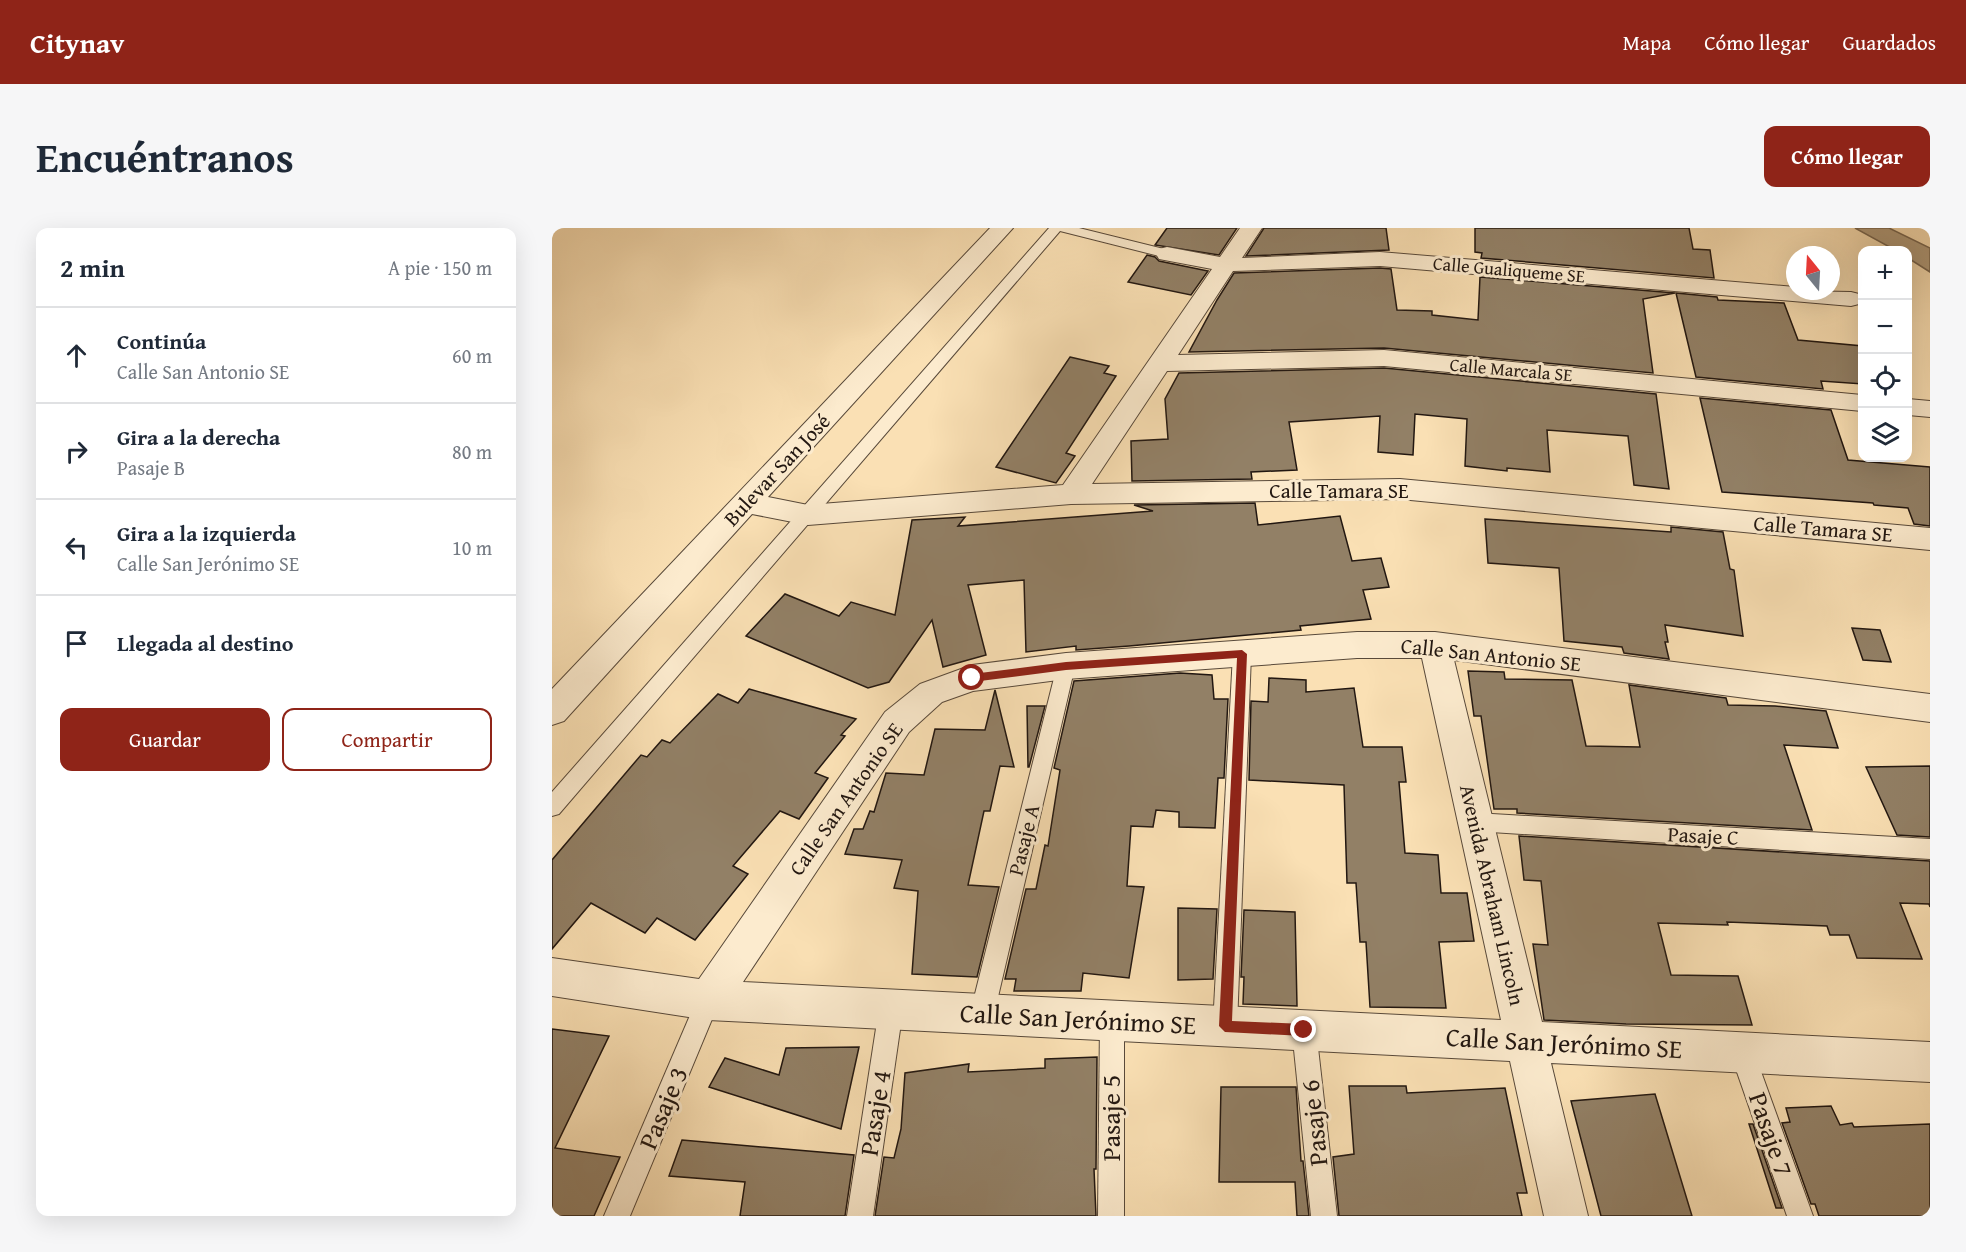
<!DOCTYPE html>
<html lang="es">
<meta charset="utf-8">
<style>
:root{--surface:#fff;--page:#f6f6f7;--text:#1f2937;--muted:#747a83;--line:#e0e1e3;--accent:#8f2418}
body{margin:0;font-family:"Gentium Book Plus",serif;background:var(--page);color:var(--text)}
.controls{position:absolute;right:18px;top:18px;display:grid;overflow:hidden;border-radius:12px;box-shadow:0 6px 24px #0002}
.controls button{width:54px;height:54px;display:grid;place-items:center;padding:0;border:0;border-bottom:2px solid var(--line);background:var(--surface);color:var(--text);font:30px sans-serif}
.compass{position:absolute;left:1234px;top:18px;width:54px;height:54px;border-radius:50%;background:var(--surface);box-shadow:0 6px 24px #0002;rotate:342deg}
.stop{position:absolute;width:18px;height:18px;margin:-14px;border:4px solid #8f2418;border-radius:50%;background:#fff}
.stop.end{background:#8f2418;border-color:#fff;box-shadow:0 2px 6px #0008}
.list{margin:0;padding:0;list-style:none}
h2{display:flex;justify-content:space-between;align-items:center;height:78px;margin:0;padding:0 24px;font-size:26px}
h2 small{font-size:20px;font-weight:400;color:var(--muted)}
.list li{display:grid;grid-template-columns:39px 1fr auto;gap:18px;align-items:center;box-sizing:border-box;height:96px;padding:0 24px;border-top:2px solid var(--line)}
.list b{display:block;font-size:22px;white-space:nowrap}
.list p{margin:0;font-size:20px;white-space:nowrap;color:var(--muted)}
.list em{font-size:20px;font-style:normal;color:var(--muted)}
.actions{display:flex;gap:12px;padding:18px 24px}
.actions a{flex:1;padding:14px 0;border:2px solid var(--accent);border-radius:12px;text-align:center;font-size:21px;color:var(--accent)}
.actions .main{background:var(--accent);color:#fff}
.icon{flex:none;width:33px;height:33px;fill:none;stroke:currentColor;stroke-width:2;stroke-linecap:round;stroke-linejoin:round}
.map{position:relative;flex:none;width:1378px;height:988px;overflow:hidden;border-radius:12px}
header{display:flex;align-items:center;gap:36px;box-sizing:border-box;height:84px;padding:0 30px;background:var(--accent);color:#fff}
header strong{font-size:28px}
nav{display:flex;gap:33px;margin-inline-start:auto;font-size:21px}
.intro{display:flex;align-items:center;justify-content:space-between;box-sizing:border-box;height:144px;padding:0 36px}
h1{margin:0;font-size:42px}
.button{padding:15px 27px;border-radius:12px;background:var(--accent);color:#fff;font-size:21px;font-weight:700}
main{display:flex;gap:36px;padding:0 36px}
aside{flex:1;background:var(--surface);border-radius:12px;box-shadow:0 6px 24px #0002}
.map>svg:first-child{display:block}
.water{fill:#b19c7d;stroke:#786752;stroke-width:1.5}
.building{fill:#928066;stroke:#221711;stroke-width:1.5}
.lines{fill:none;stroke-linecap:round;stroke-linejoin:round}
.lane-casing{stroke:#58493a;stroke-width:2}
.street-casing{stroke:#58493a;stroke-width:2}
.lane{fill:#fcebce;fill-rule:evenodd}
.street{fill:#fcebce;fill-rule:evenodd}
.route{fill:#8f2418}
.labels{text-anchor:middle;stroke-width:6;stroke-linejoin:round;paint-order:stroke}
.far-street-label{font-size:18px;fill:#221711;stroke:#fcebce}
.street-label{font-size:21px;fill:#221711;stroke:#fcebce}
.near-street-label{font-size:26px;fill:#221711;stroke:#fcebce}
</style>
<header>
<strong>Citynav</strong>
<nav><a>Mapa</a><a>Cómo llegar</a><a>Guardados</a></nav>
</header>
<div class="intro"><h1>Encuéntranos</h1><a class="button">Cómo llegar</a></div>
<main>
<aside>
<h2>2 min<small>A pie · 150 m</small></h2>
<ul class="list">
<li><svg class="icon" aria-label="ahead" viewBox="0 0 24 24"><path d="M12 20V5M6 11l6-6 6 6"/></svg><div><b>Continúa</b><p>Calle San Antonio SE</p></div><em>60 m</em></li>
<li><svg class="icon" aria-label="right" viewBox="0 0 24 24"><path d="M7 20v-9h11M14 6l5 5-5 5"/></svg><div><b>Gira a la derecha</b><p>Pasaje B</p></div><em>80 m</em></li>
<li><svg class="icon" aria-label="left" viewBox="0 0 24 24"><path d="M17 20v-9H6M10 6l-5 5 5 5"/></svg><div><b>Gira a la izquierda</b><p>Calle San Jerónimo SE</p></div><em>10 m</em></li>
<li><svg class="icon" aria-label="arrive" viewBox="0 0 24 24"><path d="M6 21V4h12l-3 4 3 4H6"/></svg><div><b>Llegada al destino</b></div></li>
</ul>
<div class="actions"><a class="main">Guardar</a><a>Compartir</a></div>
</aside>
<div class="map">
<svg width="1378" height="988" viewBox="0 0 1378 988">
<rect width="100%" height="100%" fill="#fae0b4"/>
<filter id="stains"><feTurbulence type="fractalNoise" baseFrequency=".00333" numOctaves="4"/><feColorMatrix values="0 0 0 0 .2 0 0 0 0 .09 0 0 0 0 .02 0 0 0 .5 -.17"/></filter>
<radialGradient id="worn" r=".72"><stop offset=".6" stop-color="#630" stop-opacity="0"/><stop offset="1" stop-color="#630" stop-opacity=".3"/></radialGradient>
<polygon class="water" points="1303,0 1337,0 1378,20 1378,44 1356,30 1356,22 1343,22"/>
<g class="building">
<polygon points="615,0 685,0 667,27 603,17"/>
<polygon points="712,0 834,0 837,22 694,28"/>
<polygon points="923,0 1137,0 1141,21 1158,22 1162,50 929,30 930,25 923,24"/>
<polygon points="595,27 603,29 607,33 656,43 639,67 576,54"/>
<polygon points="828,40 839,41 845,82 880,83 880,87 926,92 928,49 1123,65 1091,71 1101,145 832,120 637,124 665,72 682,45"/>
<polygon points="1124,65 1165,69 1166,72 1232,75 1246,112 1311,118 1311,156 1269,153 1271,161 1144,149"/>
<polygon points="518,129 557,138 552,145 564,148 514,225 523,228 504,255 444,239"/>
<polygon points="832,140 1104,166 1117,261 1082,257 1076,208 995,202 998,244 955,240 955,243 913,238 915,191 863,186 861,227 826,224 828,188 737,194 745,242 699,244 700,251 580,253 579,213 616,211 613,171 627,145"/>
<polygon points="1148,170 1279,182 1296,232 1378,239 1378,298 1362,296 1356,280 1322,277 1321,275 1170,264"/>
<polygon points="703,275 706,297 788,288 800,333 829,330 837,359 811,362 819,391 748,398 749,402 577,418 524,422 524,418 474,424 472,352 416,357 434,427 391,439 380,392 337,454 316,460 194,408 233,366 287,388 299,374 343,387 360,292 413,289 406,298 601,283 582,277"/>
<polygon points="933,291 1119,304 1119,299 1171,304 1178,341 1182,342 1191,408 1113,397 1116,414 1113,414 1117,431 1072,425 1070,419 1012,413 1007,340 936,335"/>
<polygon points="1300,400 1328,402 1339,434 1311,432"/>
<polygon points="916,443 952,444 953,451 1020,452 1034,518 1088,519 1077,457 1174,470 1176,477 1223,478 1274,483 1286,520 1232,517 1260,602 965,585 965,581 942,581 929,488 922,488"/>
<polygon points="628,445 660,447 662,471 676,471 672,550 666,550 663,600 627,599 627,584 604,582 601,599 579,598 575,658 592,659 577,750 531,745 529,763 462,763 464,751 453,751 474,661 484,661 493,617 496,618 508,542 502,540 522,453"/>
<polygon points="717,450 754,452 754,464 802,460 811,519 850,519 854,554 847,554 853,625 886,627 889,665 915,665 922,713 887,714 894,780 818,779 814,714 808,714 804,655 795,655 792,557 697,552 699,473 716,474"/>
<polygon points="197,461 304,491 289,507 293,508 263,545 276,550 247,591 228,583 181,638 196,646 143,712 105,690 93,705 39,675 0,721 0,632 89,527 95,529 110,512 118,515 166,466 186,475"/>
<polygon points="443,462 462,539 448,538 438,583 432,583 416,657 447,659 425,749 360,746 366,663 342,660 350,632 293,626 302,601 311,601 318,583 322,584 334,545 372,547 383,501 433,502"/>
<polygon points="475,478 493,478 477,539 476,539"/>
<polygon points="1378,538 1378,609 1345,607 1314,539"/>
<polygon points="967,608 1378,633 1378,679 1377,676 1348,675 1370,731 1305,730 1297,707 1278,707 1275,698 1175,694 1176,697 1106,695 1119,747 1186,748 1200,797 1074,796 992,792 981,716 996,717 989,653 972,652"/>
<polygon points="626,680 665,681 661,751 626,752"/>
<polygon points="692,682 743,684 745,778 691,776 692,749 689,749"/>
<polygon points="0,801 57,808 3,920 68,929 42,988 0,988"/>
<polygon points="307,819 289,901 157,859 173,830 227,847 234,820"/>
<polygon points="545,829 544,941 542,941 544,988 323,988 332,929 342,930 349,901 353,845 417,836 416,844 493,840 493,831"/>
<polygon points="797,858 854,858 855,865 953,860 975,965 965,965 970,988 787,988 781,929 802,926"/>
<polygon points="669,859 744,859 749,933 751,933 757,988 745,988 743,954 667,954"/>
<polygon points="1103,866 1140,988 1049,988 1019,873"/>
<polygon points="1279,878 1288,897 1300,895 1302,899 1378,896 1378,988 1267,988 1263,976 1259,976 1230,895 1238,894 1234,880"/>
<polygon points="1197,896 1201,896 1230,980 1224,980"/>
<polygon points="130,912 302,927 293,988 188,988 193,954 117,948"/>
</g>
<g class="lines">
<g class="lane-casing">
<g id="lane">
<polygon points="497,0 527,0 620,23 622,26 615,30 508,3 7,586 0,588 0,564"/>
<polygon points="690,419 697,421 699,426 685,798 681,806 673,810 665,806 661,798 681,426 683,421"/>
<polygon points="514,430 521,433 523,438 442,786 438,794 430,798 422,794 418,786 505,438 507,433"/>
<polygon points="923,585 1378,611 1378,631 923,603 916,601 913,594 916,587"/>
<polygon points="156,760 164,764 168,772 78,988 52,988 148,764"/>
<polygon points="339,769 347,773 351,781 321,988 295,988 327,781 331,773"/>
<polygon points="560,781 568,785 572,793 572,988 546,988 548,793 552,785"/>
<polygon points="752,790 760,794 764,802 785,988 759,988 740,802 744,794"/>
<polygon points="1190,812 1199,815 1202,824 1261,988 1235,988 1178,824 1181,815"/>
</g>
</g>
<g class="street-casing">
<g id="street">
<polygon points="438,0 461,0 216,269 256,277 511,257 660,41 607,31 604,26 607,21 615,19 668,29 688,0 710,0 690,30 828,24 1243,59 1243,63 1299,64 1307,66 1310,71 1307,76 1299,78 828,38 681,43 626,127 832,122 1310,167 1310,183 832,138 615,143 540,256 848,251 1378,300 1378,322 848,271 519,276 256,297 200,286 12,493 0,497 0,461"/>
<polygon points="1356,171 1378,173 1378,189 1356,187"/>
<path d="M805,404H883L1378,466V494L902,432L990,794L1378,814V854L999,835L1036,988H992L958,833L156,792L0,768V730L147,751L333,484L368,456L420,437L514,425ZM805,430H870L949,792L191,754L357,504L390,474L421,463L514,451Z"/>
</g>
</g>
<use href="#lane" class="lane"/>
<use href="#street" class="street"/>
</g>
<polygon class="route" points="690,422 695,426 680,793 752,796 758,802 752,808 673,804 667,798 685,430 514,442 420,454 415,450 420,446 514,434"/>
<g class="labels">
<g class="far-street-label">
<text transform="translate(957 42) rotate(5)" y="6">Calle Gualiqueme SE</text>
<text transform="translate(959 142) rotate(5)" y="6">Calle Marcala SE</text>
</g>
<g class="street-label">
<text transform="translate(225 242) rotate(-47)" y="7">Bulevar San José</text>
<text x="787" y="270">Calle Tamara SE</text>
<text transform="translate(1271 301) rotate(5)" y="7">Calle Tamara SE</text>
<text transform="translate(939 427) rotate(6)" y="7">Calle San Antonio SE</text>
<text transform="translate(294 571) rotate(-55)" y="7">Calle San Antonio SE</text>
<text transform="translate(1151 608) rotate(3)" y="7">Pasaje C</text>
<text transform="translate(472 612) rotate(-76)" y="7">Pasaje A</text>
<text transform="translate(940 667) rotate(77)" y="7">Avenida Abraham Lincoln</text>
</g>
<g class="near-street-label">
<text transform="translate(526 791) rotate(3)" y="9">Calle San Jerónimo SE</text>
<text transform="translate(1012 815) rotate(3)" y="9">Calle San Jerónimo SE</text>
<text transform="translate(111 880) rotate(-67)" y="9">Pasaje 3</text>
<text transform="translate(323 885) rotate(-81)" y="9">Pasaje 4</text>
<text transform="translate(559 890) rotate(-90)" y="9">Pasaje 5</text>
<text transform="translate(762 895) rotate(-96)" y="9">Pasaje 6</text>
<text transform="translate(1219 906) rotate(71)" y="9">Pasaje 7</text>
</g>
</g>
<rect width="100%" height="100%" filter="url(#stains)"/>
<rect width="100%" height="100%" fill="url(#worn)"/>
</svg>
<div class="controls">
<button>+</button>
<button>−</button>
<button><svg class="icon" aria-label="locate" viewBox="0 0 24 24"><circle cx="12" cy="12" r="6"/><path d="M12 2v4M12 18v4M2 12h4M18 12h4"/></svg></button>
<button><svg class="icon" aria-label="layers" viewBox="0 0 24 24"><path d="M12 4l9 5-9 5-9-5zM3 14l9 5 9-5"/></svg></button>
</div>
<svg class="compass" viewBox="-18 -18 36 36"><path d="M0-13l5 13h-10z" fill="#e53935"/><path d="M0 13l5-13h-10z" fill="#747a83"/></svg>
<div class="stop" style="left:420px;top:450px"></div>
<div class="stop end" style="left:752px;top:802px"></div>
</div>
</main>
